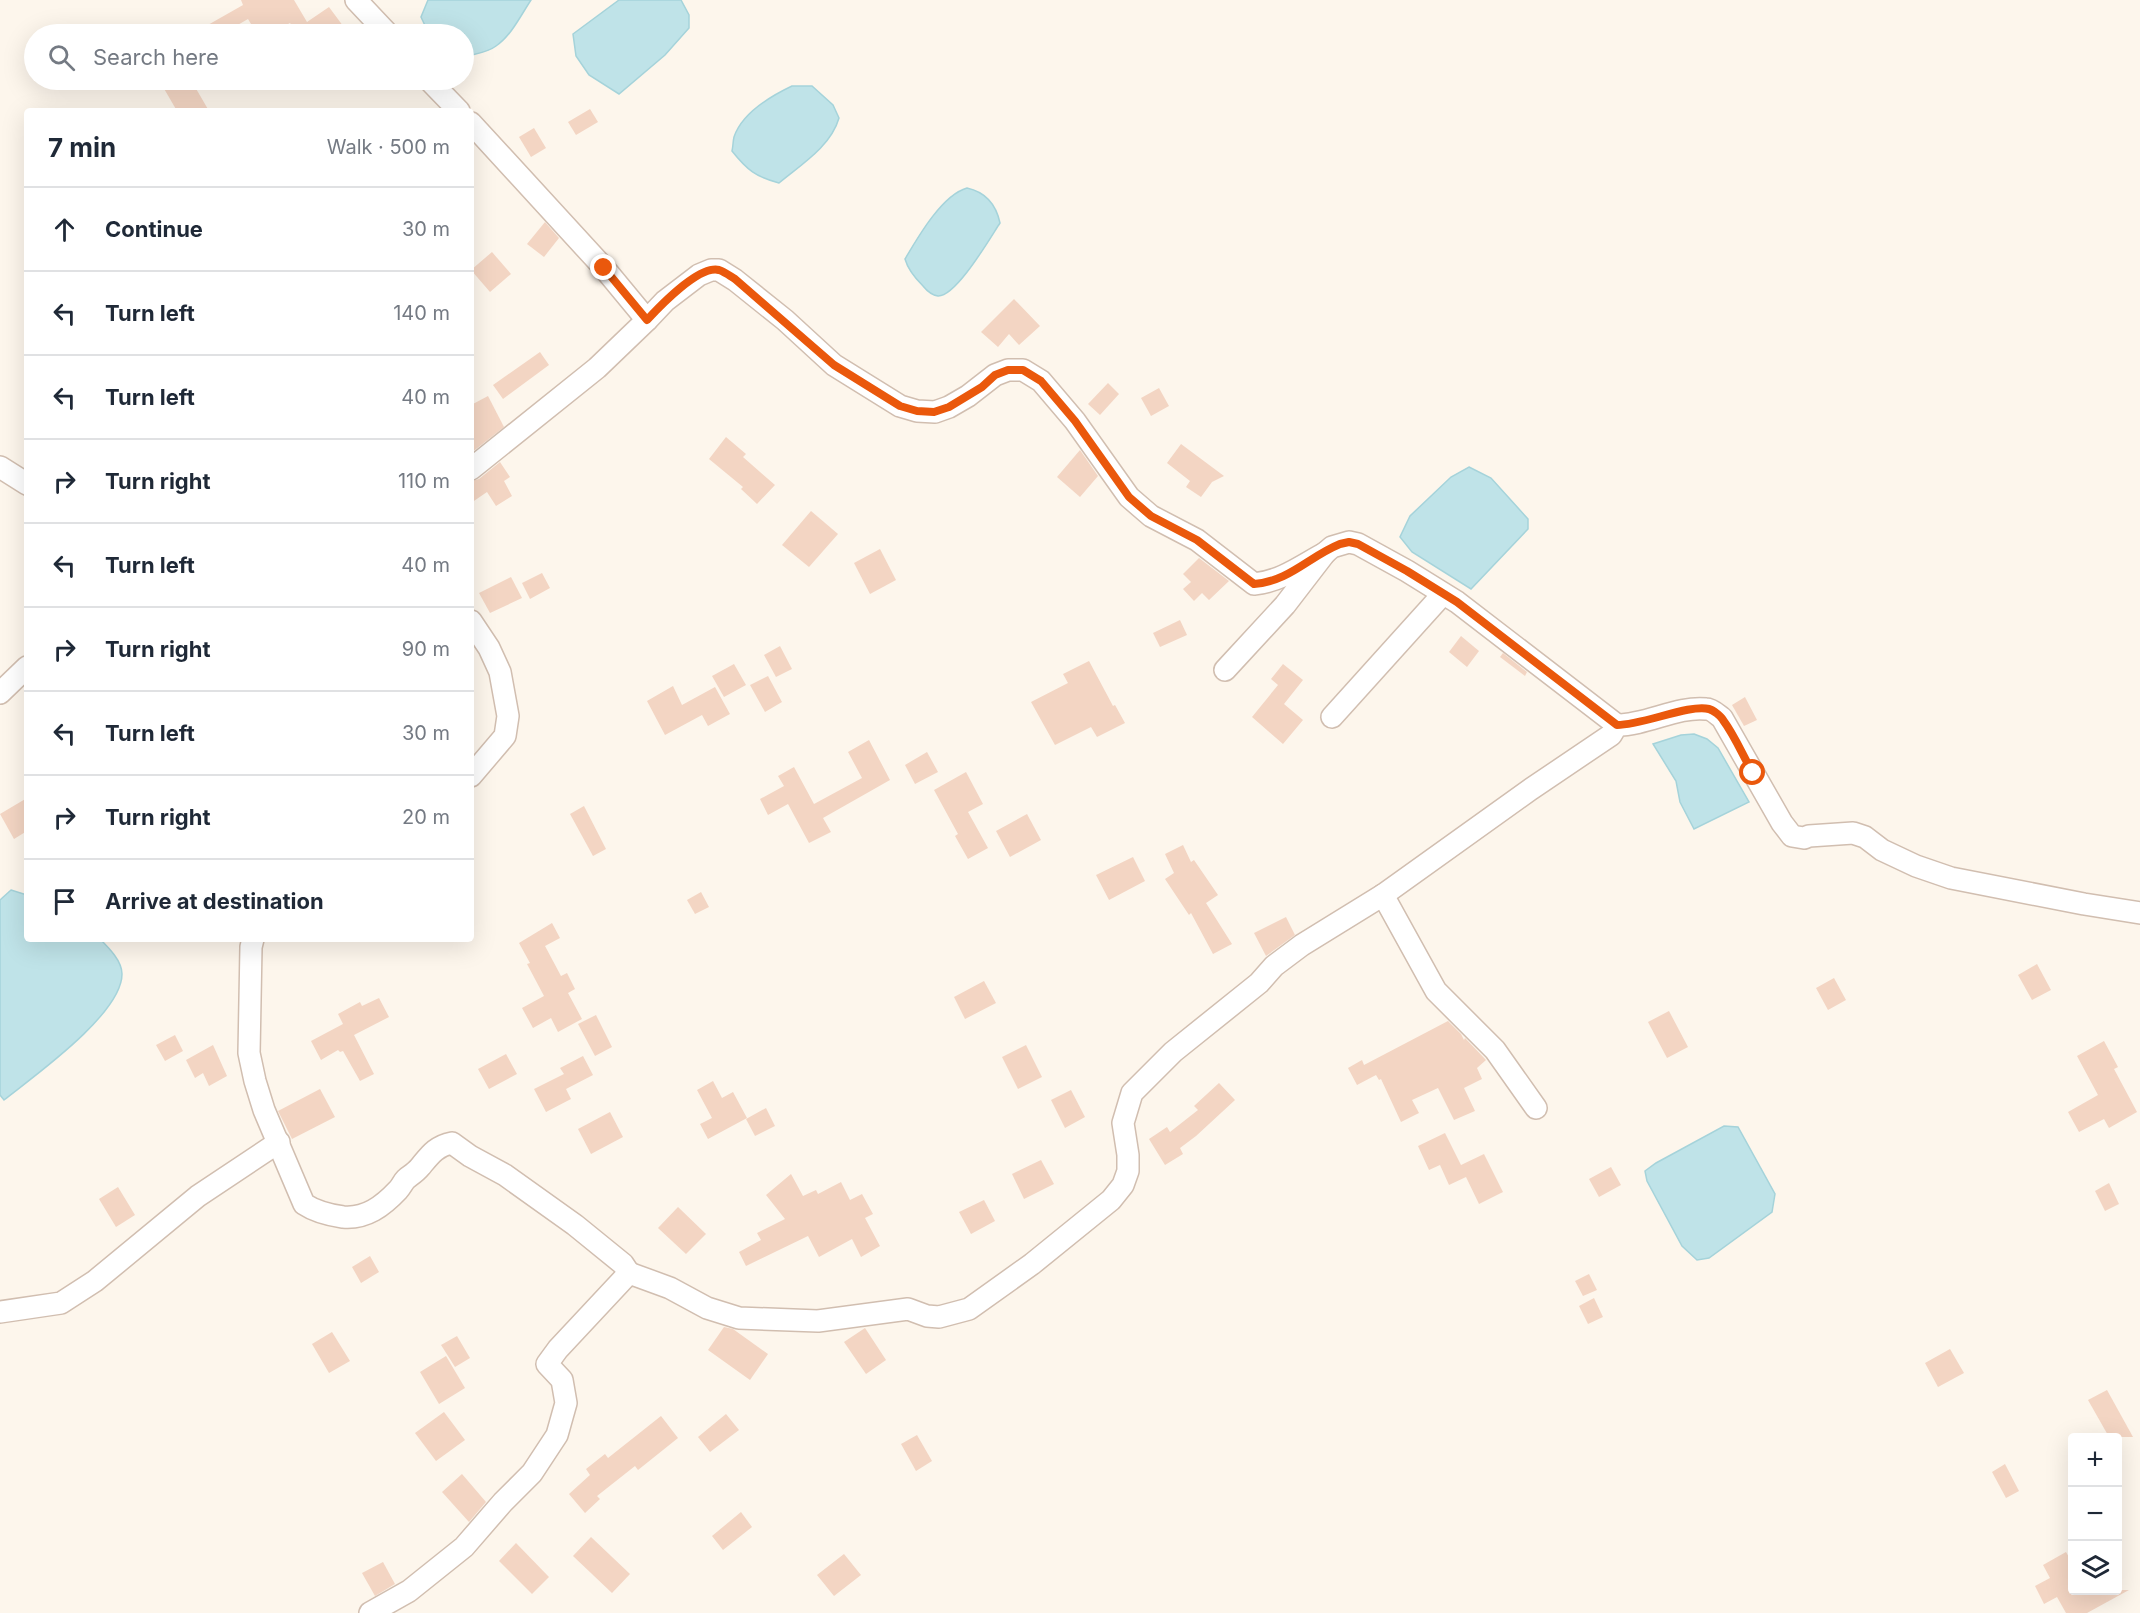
<!DOCTYPE html>
<meta charset="utf-8">
<style>
:root{--surface:#fff;--page:#f6f6f7;--text:#1f2937;--muted:#747a83;--line:#e0e1e3}
body{margin:0;font-family:Inter,sans-serif;background:var(--page);color:var(--text)}
.controls{position:absolute;right:18px;bottom:18px;display:grid;overflow:hidden;border-radius:6px;box-shadow:0 6px 24px #0002}
.controls button{width:54px;height:54px;display:grid;place-items:center;padding:0;border:0;border-bottom:2px solid var(--line);background:var(--surface);color:var(--text);font:30px sans-serif}
.stop{position:absolute;width:18px;height:18px;margin:-14px;border:4px solid #ea580c;border-radius:50%;background:#fff}
.stop.end{background:#ea580c;border-color:#fff;box-shadow:0 2px 6px #0008}
.list{margin:0;padding:0;list-style:none}
h2{display:flex;justify-content:space-between;align-items:center;height:78px;margin:0;padding:0 24px;font-size:26px}
h2 small{font-size:20px;font-weight:400;color:var(--muted)}
.list li{display:grid;grid-template-columns:39px 1fr auto;gap:18px;align-items:center;box-sizing:border-box;height:84px;padding:0 24px;border-top:2px solid var(--line)}
.list b{display:block;font-size:22px;white-space:nowrap}
.list em{font-size:20px;font-style:normal;color:var(--muted)}
.icon{flex:none;width:33px;height:33px;fill:none;stroke:currentColor;stroke-width:2;stroke-linecap:round;stroke-linejoin:round}
.map{position:relative;flex:none;width:2140px;height:1613px;overflow:hidden}
.search{position:absolute;background:var(--surface);box-shadow:0 6px 24px #0002;left:24px;top:24px;width:450px;height:66px;display:flex;align-items:center;gap:15px;box-sizing:border-box;padding:0 21px;border-radius:33px;color:var(--muted);font-size:22px}
.panel{position:absolute;background:var(--surface);box-shadow:0 6px 24px #0002;left:24px;top:108px;width:450px;height:834px;border-radius:6px}
.map>svg:first-child{display:block}
.water{fill:#bfe3e8;stroke:#a5d3da;stroke-width:1.5}
.building{fill:#f3d5c3}
.lines{fill:none;stroke-linecap:round;stroke-linejoin:round}
.minor-casing{stroke:#d1beb0;stroke-width:24}
.minor{stroke:#fff;stroke-width:21}
.route{stroke:#ea580c;stroke-width:8}
</style>
<div class="map">
<svg width="2140" height="1613" viewBox="0 0 2140 1613">
<rect width="100%" height="100%" fill="#fdf6ec"/>
<g class="water">
<path d="M428,0H531C521,15 511,36 496,46C487,53 474,54 464,57V34H429L421,17Z"/>
<polygon points="619,0 681,0 689,15 689,28 665,55 619,94 589,75 576,56 573,34"/>
<path d="M792,86H812L833,105L839,118C831,146 802,164 779,183C756,177 747,170 732,151C733,147 733,141 734,137C742,113 771,96 792,86Z"/>
<path d="M967,188C985,192 996,204 1000,223C990,238 956,297 938,296C931,295 927,291 923,286C915,278 908,270 905,259C918,237 942,195 967,188Z"/>
<polygon points="1469,467 1491,478 1528,519 1528,529 1471,589 1412,552 1400,537 1410,516 1451,477"/>
<polygon points="1694,734 1707,739 1718,748 1749,802 1694,829 1680,802 1676,781 1653,744 1681,735"/>
<path d="M11,890L27,895V939H100C109,948 122,961 122,974C122,1014 34,1076 4,1100L0,1095V900Z"/>
<polygon points="1724,1126 1738,1127 1775,1194 1772,1212 1709,1258 1697,1260 1682,1246 1647,1181 1645,1171 1656,1163"/>
</g>
<g class="building">
<polygon points="241,0 294,0 307,22 329,7 349,34 290,34 295,30 290,23 275,31 273,27 257,34 248,19 222,34 192,34 243,5"/>
<polygon points="159,80 191,80 209,111 177,111"/>
<polygon points="590,109 598,122 576,135 568,122"/>
<polygon points="534,128 546,148 531,157 519,137"/>
<polygon points="545,222 559,238 544,257 527,244"/>
<polygon points="492,252 511,274 490,292 471,270"/>
<polygon points="1014,299 1040,326 1019,345 1009,334 998,347 981,332"/>
<polygon points="540,352 549,365 503,399 493,385"/>
<polygon points="1108,383 1119,394 1100,415 1088,404"/>
<polygon points="1159,388 1169,406 1151,416 1141,398"/>
<polygon points="488,396 504,427 471,453 471,405"/>
<polygon points="726,437 746,454 743,457 775,485 757,504 741,489 743,487 709,459"/>
<polygon points="1181,444 1224,476 1212,482 1201,497 1186,487 1190,481 1167,463"/>
<polygon points="1080,450 1098,476 1080,497 1057,477"/>
<polygon points="500,462 510,477 504,481 512,496 496,506 487,492 471,503 471,481 479,479"/>
<polygon points="811,511 838,534 809,567 782,545"/>
<polygon points="880,549 896,580 870,594 854,563"/>
<polygon points="1199,558 1229,581 1209,600 1202,593 1194,601 1183,589 1191,582 1183,574"/>
<polygon points="542,573 550,588 530,599 522,583"/>
<polygon points="511,577 522,598 490,613 479,593"/>
<polygon points="1180,620 1187,635 1160,647 1153,633"/>
<polygon points="1461,636 1479,651 1467,667 1449,652"/>
<polygon points="780,646 792,669 776,677 764,655"/>
<polygon points="1503,653 1527,672 1525,676 1500,657"/>
<polygon points="1089,661 1113,706 1115,705 1125,723 1097,737 1091,727 1055,745 1031,702 1068,683 1063,674"/>
<polygon points="734,664 746,685 724,697 712,676"/>
<polygon points="1283,664 1303,680 1284,704 1303,720 1283,744 1252,717 1278,685 1271,679"/>
<polygon points="768,676 782,702 765,712 750,685"/>
<polygon points="673,686 682,705 715,687 730,714 708,726 702,715 665,735 647,701"/>
<polygon points="1745,697 1757,720 1744,726 1732,705"/>
<polygon points="869,740 890,780 823,818 831,832 809,843 788,804 768,815 760,799 784,786 778,776 794,767 814,804 862,778 848,752"/>
<polygon points="927,752 938,772 915,784 905,765"/>
<polygon points="966,772 983,804 968,812 988,848 968,859 955,836 958,834 934,790"/>
<polygon points="27,798 27,831 14,839 0,814"/>
<polygon points="584,806 606,849 593,856 570,814"/>
<polygon points="1027,814 1041,840 1010,857 996,831"/>
<polygon points="1183,845 1191,862 1194,860 1218,895 1206,903 1232,944 1213,954 1191,913 1189,915 1165,879 1174,873 1165,854"/>
<polygon points="1133,857 1145,881 1109,900 1096,875"/>
<polygon points="701,892 709,907 695,914 687,900"/>
<polygon points="1286,917 1295,935 1266,956 1254,933"/>
<polygon points="552,923 560,938 545,946 561,976 567,973 575,989 568,993 582,1019 558,1032 551,1018 533,1028 522,1008 544,996 527,964 530,963 519,943"/>
<polygon points="2037,964 2051,990 2032,1000 2018,975"/>
<polygon points="1834,978 1846,1000 1828,1010 1816,988"/>
<polygon points="984,981 996,1003 965,1019 954,997"/>
<polygon points="379,998 389,1017 354,1035 374,1074 360,1081 343,1051 340,1052 338,1050 321,1060 311,1041 343,1024 338,1014 360,1002 362,1006"/>
<polygon points="1669,1011 1688,1047 1667,1058 1648,1022"/>
<polygon points="596,1015 612,1047 595,1056 578,1024"/>
<polygon points="1448,1021 1461,1034 1464,1040 1465,1038 1486,1060 1477,1068 1482,1079 1464,1088 1475,1111 1454,1120 1438,1088 1412,1100 1419,1113 1401,1122 1381,1079 1379,1080 1376,1075 1357,1085 1348,1068 1362,1060 1364,1065"/>
<polygon points="175,1035 183,1051 165,1061 156,1045"/>
<polygon points="2104,1041 2118,1067 2114,1069 2137,1112 2109,1128 2104,1119 2079,1132 2068,1112 2098,1095 2077,1056"/>
<polygon points="213,1045 227,1076 209,1086 203,1073 195,1078 186,1060"/>
<polygon points="1026,1045 1042,1077 1018,1089 1002,1057"/>
<polygon points="506,1054 517,1074 489,1089 478,1069"/>
<polygon points="583,1056 593,1075 566,1089 571,1099 546,1112 534,1089 564,1074 560,1068"/>
<polygon points="713,1081 722,1098 733,1092 747,1118 708,1139 700,1124 712,1118 697,1090"/>
<polygon points="1219,1083 1235,1100 1196,1136 1180,1148 1183,1154 1165,1165 1149,1139 1167,1127 1170,1132 1198,1110 1194,1106"/>
<polygon points="320,1089 335,1117 292,1139 278,1111"/>
<polygon points="1071,1090 1085,1117 1065,1128 1051,1100"/>
<polygon points="766,1108 775,1126 755,1136 746,1119"/>
<polygon points="610,1112 623,1137 591,1154 578,1129"/>
<polygon points="1445,1133 1461,1165 1484,1154 1503,1192 1479,1204 1466,1177 1449,1185 1440,1165 1429,1170 1418,1146"/>
<polygon points="1041,1160 1054,1184 1024,1199 1012,1174"/>
<polygon points="1611,1167 1621,1185 1599,1197 1589,1179"/>
<polygon points="791,1174 803,1196 816,1190 818,1194 841,1182 850,1200 862,1194 873,1214 865,1218 880,1246 861,1257 852,1239 819,1257 808,1236 746,1266 739,1252 761,1240 757,1233 785,1219 766,1195"/>
<polygon points="2109,1183 2119,1204 2105,1211 2095,1191"/>
<polygon points="118,1187 135,1215 116,1227 99,1199"/>
<polygon points="984,1200 995,1221 971,1234 959,1212"/>
<polygon points="678,1207 706,1234 686,1254 658,1228"/>
<polygon points="370,1256 379,1272 361,1283 352,1267"/>
<polygon points="1589,1274 1597,1290 1583,1296 1575,1281"/>
<polygon points="1594,1298 1603,1317 1588,1324 1579,1306"/>
<polygon points="724,1327 733,1329 768,1354 750,1380 708,1350"/>
<polygon points="865,1328 886,1360 866,1374 844,1342"/>
<polygon points="332,1332 350,1361 329,1373 312,1344"/>
<polygon points="457,1336 470,1358 455,1367 441,1345"/>
<polygon points="1950,1349 1964,1373 1938,1387 1925,1363"/>
<polygon points="446,1356 465,1388 439,1404 420,1372"/>
<polygon points="2107,1390 2133,1437 2109,1437 2088,1400"/>
<polygon points="444,1412 465,1440 436,1461 415,1433"/>
<polygon points="726,1414 739,1430 710,1452 698,1437"/>
<polygon points="661,1416 678,1438 638,1470 635,1466 597,1496 600,1499 585,1513 569,1494 590,1475 586,1469 605,1454 608,1458"/>
<polygon points="917,1435 932,1461 916,1471 901,1444"/>
<polygon points="2005,1464 2019,1491 2006,1498 1992,1472"/>
<polygon points="462,1474 486,1502 469,1522 442,1492"/>
<polygon points="741,1512 752,1527 723,1550 712,1536"/>
<polygon points="591,1537 630,1574 612,1593 573,1556"/>
<polygon points="516,1543 549,1577 532,1594 499,1561"/>
<polygon points="2066,1552 2073,1564 2073,1590 2129,1590 2087,1613 2066,1613 2057,1597 2044,1604 2035,1586 2050,1578 2043,1565"/>
<polygon points="844,1554 861,1575 834,1596 817,1575"/>
<polygon points="383,1562 395,1584 375,1596 362,1573"/>
</g>
<g class="lines">
<g class="minor-casing">
<g id="minor">
<polyline points="356,0 388,34"/>
<polyline points="429,80 459,111"/>
<path d="M471,123L604,268L647,320L665,301L699,275L711,270H719L735,280L785,320L834,365L900,406L917,411L935,412L949,407L968,396L995,375L1008,370H1023L1041,381L1075,421L1129,497L1151,516L1197,540L1254,584C1282,581 1301,566 1325,553"/>
<polyline points="0,467 27,484"/>
<polyline points="471,469 597,368 647,320"/>
<polyline points="471,621 489,648 500,672 508,716 505,736 471,776"/>
<polyline points="1225,670 1285,605 1325,553 1332,547 1349,542 1358,544 1407,571 1457,602 1617,725"/>
<polyline points="0,693 27,667"/>
<polyline points="1332,717 1443,594"/>
<polyline points="1383,895 1436,991 1495,1050 1536,1108"/>
<path d="M253,939L251,947L249,1053L255,1081L264,1110L304,1204C316,1212 329,1215 343,1217C366,1219 383,1206 398,1190C401,1187 403,1182 406,1179C411,1175 416,1172 420,1167C430,1155 436,1146 452,1143L470,1156L505,1175L575,1225L623,1264L629,1273"/>
<polyline points="0,1312 61,1303 95,1281 198,1196 279,1142"/>
<path d="M370,1613L409,1591L464,1547L503,1502L532,1473L557,1435L566,1403L562,1380L547,1364L558,1349L629,1273L670,1288L707,1308L739,1318L818,1321L908,1309L927,1316L939,1317L969,1309L1032,1264L1111,1200L1123,1185L1128,1171V1155L1123,1123L1132,1093L1173,1052L1259,983L1274,966L1302,945L1383,895L1531,789L1611,735L1617,725C1647,725 1677,706 1706,709C1712,709 1718,715 1722,718L1782,823L1792,836L1804,838L1809,836L1853,833L1865,837L1882,850L1916,866L1951,878L2084,904L2140,913"/>
</g>
</g>
<use href="#minor" class="minor"/>
</g>
<g class="lines">
<path class="route" d="M604,268L647,320C660,306 699,265 719,270C725,272 730,276 735,279L834,365L900,406L917,411L934,412L949,407L982,387L995,375L1008,370H1023L1041,381L1075,421L1129,497L1151,516L1197,540L1254,584C1290,581 1308,557 1340,544L1349,542L1358,544L1407,571L1457,602L1617,725C1643,725 1689,704 1709,709C1713,710 1721,716 1723,720C1735,736 1743,756 1753,773"/>
</g>
</svg>
<div class="controls">
<button>+</button>
<button>−</button>
<button><svg class="icon" aria-label="layers" viewBox="0 0 24 24"><path d="M12 4l9 5-9 5-9-5zM3 14l9 5 9-5"/></svg></button>
</div>
<div class="stop" style="left:1753px;top:773px"></div>
<div class="stop end" style="left:604px;top:268px"></div>
<div class="search"><svg class="icon" aria-label="search" viewBox="0 0 24 24"><circle cx="10" cy="10" r="6"/><path d="M15 15l6 6"/></svg>Search here</div>
<section class="panel">
<h2>7 min<small>Walk · 500 m</small></h2>
<ul class="list">
<li><svg class="icon" aria-label="ahead" viewBox="0 0 24 24"><path d="M12 20V5M6 11l6-6 6 6"/></svg><div><b>Continue</b></div><em>30 m</em></li>
<li><svg class="icon" aria-label="left" viewBox="0 0 24 24"><path d="M17 20v-9H6M10 6l-5 5 5 5"/></svg><div><b>Turn left</b></div><em>140 m</em></li>
<li><svg class="icon" aria-label="left" viewBox="0 0 24 24"><path d="M17 20v-9H6M10 6l-5 5 5 5"/></svg><div><b>Turn left</b></div><em>40 m</em></li>
<li><svg class="icon" aria-label="right" viewBox="0 0 24 24"><path d="M7 20v-9h11M14 6l5 5-5 5"/></svg><div><b>Turn right</b></div><em>110 m</em></li>
<li><svg class="icon" aria-label="left" viewBox="0 0 24 24"><path d="M17 20v-9H6M10 6l-5 5 5 5"/></svg><div><b>Turn left</b></div><em>40 m</em></li>
<li><svg class="icon" aria-label="right" viewBox="0 0 24 24"><path d="M7 20v-9h11M14 6l5 5-5 5"/></svg><div><b>Turn right</b></div><em>90 m</em></li>
<li><svg class="icon" aria-label="left" viewBox="0 0 24 24"><path d="M17 20v-9H6M10 6l-5 5 5 5"/></svg><div><b>Turn left</b></div><em>30 m</em></li>
<li><svg class="icon" aria-label="right" viewBox="0 0 24 24"><path d="M7 20v-9h11M14 6l5 5-5 5"/></svg><div><b>Turn right</b></div><em>20 m</em></li>
<li><svg class="icon" aria-label="arrive" viewBox="0 0 24 24"><path d="M6 21V4h12l-3 4 3 4H6"/></svg><div><b>Arrive at destination</b></div></li>
</ul>
</section>
</div>
